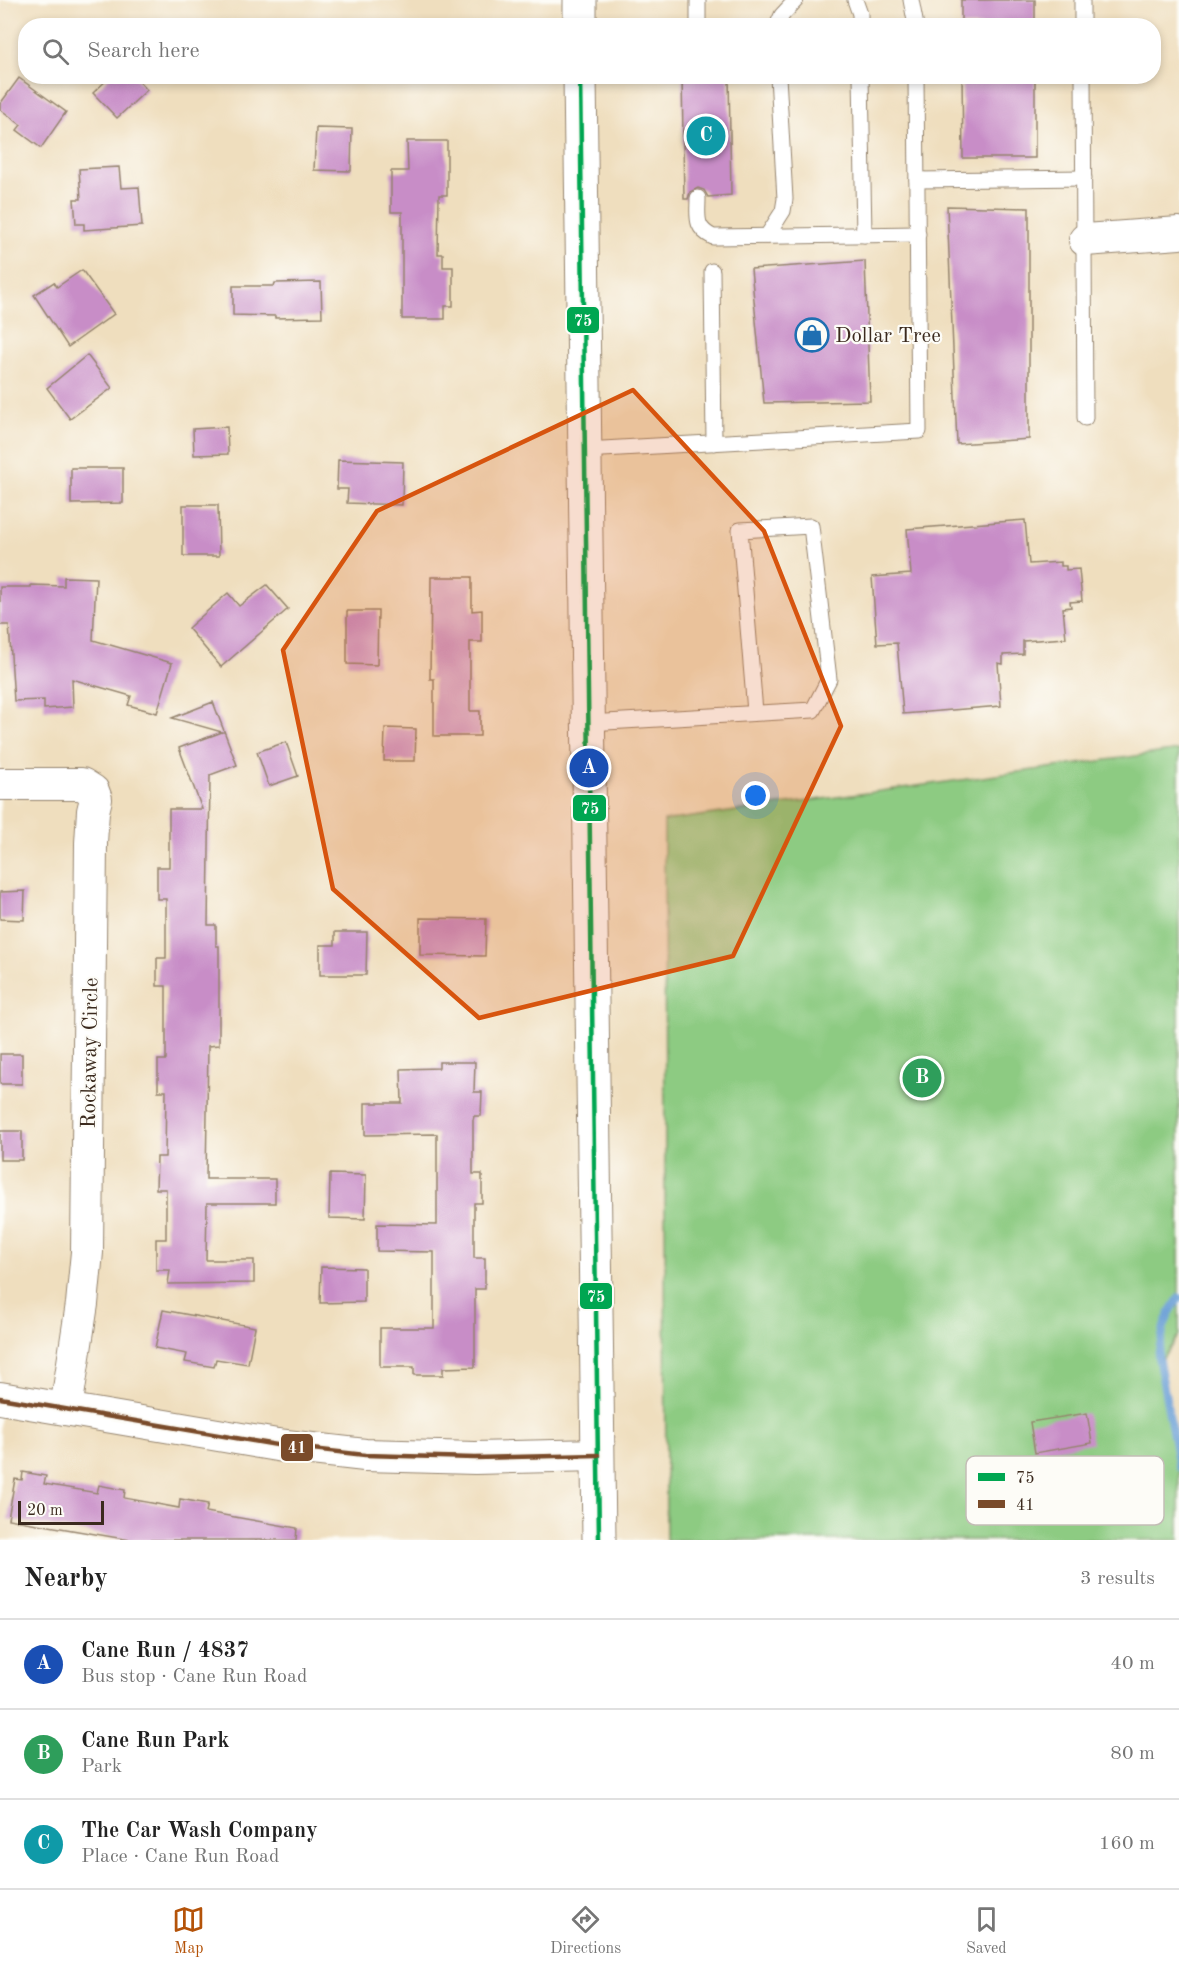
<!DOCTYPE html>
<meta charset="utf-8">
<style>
:root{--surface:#fff;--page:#f6f6f6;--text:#222;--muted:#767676;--line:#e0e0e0;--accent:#b45309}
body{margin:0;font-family:"Old Standard TT",serif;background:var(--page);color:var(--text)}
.scale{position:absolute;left:18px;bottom:15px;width:86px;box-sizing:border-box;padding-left:6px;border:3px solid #3b2a1e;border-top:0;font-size:16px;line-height:21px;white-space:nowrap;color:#3b2a1e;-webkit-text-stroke:4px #fdfcf7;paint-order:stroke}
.you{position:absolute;left:756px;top:796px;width:21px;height:21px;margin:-15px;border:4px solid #fff;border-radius:50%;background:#1a73e8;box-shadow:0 0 0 9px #1a73e833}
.badge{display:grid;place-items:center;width:39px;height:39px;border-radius:50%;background:var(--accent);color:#fff;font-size:20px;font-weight:700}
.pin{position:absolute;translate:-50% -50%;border:3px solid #fff;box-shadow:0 2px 6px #0006}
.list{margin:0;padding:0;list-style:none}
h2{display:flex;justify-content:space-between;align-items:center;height:78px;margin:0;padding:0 24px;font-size:26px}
h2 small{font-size:20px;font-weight:400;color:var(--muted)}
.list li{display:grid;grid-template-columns:39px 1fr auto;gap:18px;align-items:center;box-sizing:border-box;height:90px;padding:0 24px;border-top:2px solid var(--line)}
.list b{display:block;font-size:22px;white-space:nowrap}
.list p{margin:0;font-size:20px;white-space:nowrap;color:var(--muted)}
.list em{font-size:20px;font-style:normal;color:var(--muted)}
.icon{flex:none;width:33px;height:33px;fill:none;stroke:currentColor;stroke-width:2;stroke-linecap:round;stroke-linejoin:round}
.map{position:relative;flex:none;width:1179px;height:1540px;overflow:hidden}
.search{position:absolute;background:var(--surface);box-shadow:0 3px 9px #0003;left:18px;right:18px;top:18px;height:66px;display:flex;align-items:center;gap:15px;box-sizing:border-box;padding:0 21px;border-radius:24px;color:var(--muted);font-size:22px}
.sheet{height:348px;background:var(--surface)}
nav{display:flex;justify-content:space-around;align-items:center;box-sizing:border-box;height:84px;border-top:2px solid var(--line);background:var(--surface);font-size:16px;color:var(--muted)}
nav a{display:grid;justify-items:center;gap:3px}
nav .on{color:var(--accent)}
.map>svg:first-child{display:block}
.green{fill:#8dcb82;stroke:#647a50;stroke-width:1.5}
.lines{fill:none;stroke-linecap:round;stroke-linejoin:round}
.stream{stroke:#699fd6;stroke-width:8}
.building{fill:#c88dc7}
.lane-casing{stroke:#95846e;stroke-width:17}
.street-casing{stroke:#95846e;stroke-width:34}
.highway-casing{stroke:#95846e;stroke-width:35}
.lane{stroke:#fff;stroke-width:15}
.street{stroke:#fff;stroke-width:32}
.highway{stroke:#fff;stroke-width:33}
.bus-1-casing{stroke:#fdfcf7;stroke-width:9}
.bus-2-casing{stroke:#fdfcf7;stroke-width:9}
.bus-1{stroke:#00a651;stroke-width:4.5}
.bus-2{stroke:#7a4b2a;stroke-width:4.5}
.marked{fill:#d7540e;fill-opacity:0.2;stroke:#d7540e;stroke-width:4.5;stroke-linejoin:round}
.labels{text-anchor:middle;stroke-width:4.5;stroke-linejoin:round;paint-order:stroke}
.poi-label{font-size:21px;fill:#3b2a1e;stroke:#fdfcf7;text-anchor:start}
.street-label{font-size:21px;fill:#3b2a1e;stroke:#fdfcf7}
.key{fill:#fdfcf7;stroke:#c3bdb6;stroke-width:1.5}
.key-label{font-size:16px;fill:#3b2a1e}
.line-badge{stroke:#fdfcf7;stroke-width:2}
.badge-label{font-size:16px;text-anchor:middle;font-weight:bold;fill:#fff}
</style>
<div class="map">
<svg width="1179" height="1540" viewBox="0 0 1179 1540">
<rect width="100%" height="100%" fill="#fdfcf7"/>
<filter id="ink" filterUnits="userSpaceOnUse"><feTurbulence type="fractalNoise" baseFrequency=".0167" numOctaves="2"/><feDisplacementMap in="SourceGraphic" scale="12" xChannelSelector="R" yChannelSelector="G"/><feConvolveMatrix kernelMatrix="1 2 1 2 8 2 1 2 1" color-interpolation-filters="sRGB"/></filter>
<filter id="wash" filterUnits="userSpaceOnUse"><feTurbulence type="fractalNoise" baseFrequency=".008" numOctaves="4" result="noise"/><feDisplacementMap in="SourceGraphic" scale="24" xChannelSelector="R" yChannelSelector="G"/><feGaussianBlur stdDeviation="1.35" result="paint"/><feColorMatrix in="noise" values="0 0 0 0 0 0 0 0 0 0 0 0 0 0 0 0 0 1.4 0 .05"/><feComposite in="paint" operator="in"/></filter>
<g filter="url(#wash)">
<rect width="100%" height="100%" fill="#efdebe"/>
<polygon class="green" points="1179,750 1179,1335 1158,1365 1179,1464 1179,1540 666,1540 664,821"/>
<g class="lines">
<polyline class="stream" points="1179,1298 1169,1314 1164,1327 1158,1356 1179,1467"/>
</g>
<g id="blocks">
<g class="building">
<rect x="961" y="0" width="74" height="26"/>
<polygon points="111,76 134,76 147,90 117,118 93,93"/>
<polygon points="682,76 729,76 731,195 708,197 704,190 698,188 690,192 688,199 684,199"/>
<polygon points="962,76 1035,76 1035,158 963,158"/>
<polygon points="19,78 66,112 41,148 17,130 21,125 0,109 0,104"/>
<polygon points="316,128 352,129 351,171 314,170"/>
<polygon points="407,141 447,141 447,195 439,195 438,254 443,254 443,267 453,267 453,306 445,306 445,319 402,319 402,212 391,212 391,171 408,171"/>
<polygon points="119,167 121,188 139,187 142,226 84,230 84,224 76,224 74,199 81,199 79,169"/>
<polygon points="947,206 1029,208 1029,439 957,444"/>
<polygon points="865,261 870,401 764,403 751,269"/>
<polygon points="82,270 114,314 68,347 34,295 54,282 57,287"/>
<polygon points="321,282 322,317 275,318 275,316 233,315 233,286 274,286 275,283"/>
<polygon points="87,355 112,388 70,419 47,388"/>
<polygon points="227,427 228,454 194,455 193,429"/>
<polygon points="338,460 403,462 402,505 347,503 348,489 337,489"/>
<polygon points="71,468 123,468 123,503 71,504"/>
<polygon points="183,505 218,505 219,556 183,556"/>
<polygon points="1025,520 1029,564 1061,562 1061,566 1066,566 1066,570 1079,569 1082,601 1070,602 1071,607 1063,608 1066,638 1023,641 1023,654 1003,655 1003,664 998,663 1001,706 903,714 897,643 877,644 872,577 911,574 907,529"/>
<polygon points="64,577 96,578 93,640 172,663 157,713 128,705 131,696 72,679 73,707 44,709 44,700 14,701 9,625 0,625 0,587 31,587 31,585 64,586"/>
<polygon points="431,577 472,577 472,611 482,610 482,642 470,642 470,711 480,711 480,736 434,736 434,679 430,679"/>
<polygon points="267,585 288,609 221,667 188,628 228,593 239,606"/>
<polygon points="347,611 378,611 377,665 347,664"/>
<polygon points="213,702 237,765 210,775 208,925 216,925 216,946 219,946 219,1045 208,1046 206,1179 275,1179 275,1203 207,1203 206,1260 254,1260 254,1283 168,1284 170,1270 156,1270 156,1239 166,1239 166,1189 156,1189 157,1157 165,1157 166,1091 158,1091 158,1060 166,1060 166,986 157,986 157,958 166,958 166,899 157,899 157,867 169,867 169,809 202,809 179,748 222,732 172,718"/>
<polygon points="385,728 416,729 415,761 384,761"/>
<polygon points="286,742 298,776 269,786 257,752"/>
<polygon points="25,891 24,920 0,919 0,892"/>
<polygon points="420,918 486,919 485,956 420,955"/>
<polygon points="335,932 367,932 366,975 320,975 320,945 335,945"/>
<rect x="0" y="1054" width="22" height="30"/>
<polygon points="439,1062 475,1062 474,1092 482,1092 481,1116 474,1116 473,1120 473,1174 482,1174 482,1203 474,1203 474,1258 485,1258 485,1289 475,1289 475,1367 443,1368 443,1375 414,1375 414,1367 380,1367 380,1328 434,1328 434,1252 377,1251 377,1224 437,1225 437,1134 365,1135 365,1103 402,1103 401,1069 439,1068"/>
<rect x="0" y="1131" width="22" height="29"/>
<polygon points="330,1174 366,1175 365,1219 329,1218"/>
<polygon points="321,1267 364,1268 364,1302 320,1303"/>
<polygon points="163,1310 255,1327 248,1364 216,1359 214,1367 185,1362 187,1354 155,1348"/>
<polygon points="1087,1413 1092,1443 1035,1453 1030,1422"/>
<polygon points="23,1472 46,1476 44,1484 97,1493 99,1485 125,1490 124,1498 179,1508 180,1499 208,1504 206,1512 297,1528 296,1540 130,1540 8,1519 15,1479 22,1480"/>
</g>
</g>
</g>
<g filter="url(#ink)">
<use href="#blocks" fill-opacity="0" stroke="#95846e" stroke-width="1.5"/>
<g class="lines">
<g class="lane-casing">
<g id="lane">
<polyline points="855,0 860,14 860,26"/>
<polyline points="911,0 916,26"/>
<polyline points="1082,0 1082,26"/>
<polyline points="698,26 698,0"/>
<polyline points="777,26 782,15 796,0"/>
<polyline points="861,76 864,235"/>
<polyline points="1083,76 1085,418"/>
<polyline points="917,180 1084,178"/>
<path d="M698,198C698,216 694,228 713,237L918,234"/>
<polyline points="767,236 783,211 785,199 778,76"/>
<polyline points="712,271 714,443"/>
<polyline points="585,450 919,431 916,76"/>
<polyline points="589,723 813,710 829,679 811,526 740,530 755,712"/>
</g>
</g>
<g class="street-casing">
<g id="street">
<polyline points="1085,240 1179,233"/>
<polyline points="0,784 82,784 93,791 96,799 93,811 91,843 87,1252 82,1304 66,1409"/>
<polyline points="0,1398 277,1445 365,1455 475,1458 598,1455"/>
</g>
</g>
<g class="highway-casing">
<g id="highway">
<polyline points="580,0 580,26"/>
<polyline points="580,76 599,1540"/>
</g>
</g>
<use href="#lane" class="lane"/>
<use href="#street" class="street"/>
<use href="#highway" class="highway"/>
<g class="bus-1-casing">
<polyline id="bus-1" points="580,76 599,1540"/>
</g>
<g class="bus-2-casing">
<polyline id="bus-2" points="0,1398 277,1445 365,1455 475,1458 598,1455"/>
</g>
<use href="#bus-1" class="bus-1"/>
<use href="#bus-2" class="bus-2"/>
</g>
</g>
<path class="marked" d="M633,390L764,531L841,726L733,956L479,1018L333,889L283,650L377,511Z"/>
<defs>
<g id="shop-ring" transform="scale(1.725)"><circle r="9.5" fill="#fdfcf7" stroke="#1f6fb2" stroke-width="1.5"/><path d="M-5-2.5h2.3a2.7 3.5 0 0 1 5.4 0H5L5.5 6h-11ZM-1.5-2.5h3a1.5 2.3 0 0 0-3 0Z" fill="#1f6fb2"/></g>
</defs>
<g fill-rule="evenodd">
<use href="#shop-ring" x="812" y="335"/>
</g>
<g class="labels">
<g class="poi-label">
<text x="835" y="342">Dollar Tree</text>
</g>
<g class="street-label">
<text transform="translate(89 1053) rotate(-89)" y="7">Rockaway Circle</text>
</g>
</g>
<rect x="966" y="1456" width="198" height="69" rx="9" class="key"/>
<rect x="978" y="1473" width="27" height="8" fill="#00a651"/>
<rect x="978" y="1500" width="27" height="8" fill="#7a4b2a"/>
<g class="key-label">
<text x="1016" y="1483">75</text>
<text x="1016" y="1510">41</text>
</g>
<g class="line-badge">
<rect x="566" y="306" width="34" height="28" rx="6" fill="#00a651"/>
<rect x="572" y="794" width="35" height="28" rx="6" fill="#00a651"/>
<rect x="579" y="1282" width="34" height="28" rx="6" fill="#00a651"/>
<rect x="280" y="1433" width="34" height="29" rx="6" fill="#7a4b2a"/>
</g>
<g class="badge-label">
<text x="583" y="326">75</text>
<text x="590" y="814">75</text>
<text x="596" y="1302">75</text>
<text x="297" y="1453">41</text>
</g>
</svg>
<div class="scale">20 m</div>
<div class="you"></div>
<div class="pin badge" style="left:589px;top:768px;background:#1a4fb4">A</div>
<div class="pin badge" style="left:922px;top:1078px;background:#2e9e5b">B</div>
<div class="pin badge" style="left:706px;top:136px;background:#0f9aa8">C</div>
<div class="search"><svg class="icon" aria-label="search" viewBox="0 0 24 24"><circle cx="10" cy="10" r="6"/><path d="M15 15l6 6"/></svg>Search here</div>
</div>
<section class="sheet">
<h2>Nearby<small>3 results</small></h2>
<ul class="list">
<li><span class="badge" style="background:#1a4fb4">A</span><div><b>Cane Run / 4837</b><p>Bus stop · Cane Run Road</p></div><em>40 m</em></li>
<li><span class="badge" style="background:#2e9e5b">B</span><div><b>Cane Run Park</b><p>Park</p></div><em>80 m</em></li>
<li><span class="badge" style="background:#0f9aa8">C</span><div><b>The Car Wash Company</b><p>Place · Cane Run Road</p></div><em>160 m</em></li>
</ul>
</section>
<nav>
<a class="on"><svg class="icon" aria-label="map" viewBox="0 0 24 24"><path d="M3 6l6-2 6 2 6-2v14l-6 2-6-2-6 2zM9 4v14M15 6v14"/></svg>Map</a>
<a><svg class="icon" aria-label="directions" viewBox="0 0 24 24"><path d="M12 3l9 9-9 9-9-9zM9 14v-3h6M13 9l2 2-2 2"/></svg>Directions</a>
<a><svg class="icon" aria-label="saved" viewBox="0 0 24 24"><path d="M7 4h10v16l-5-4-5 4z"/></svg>Saved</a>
</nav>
